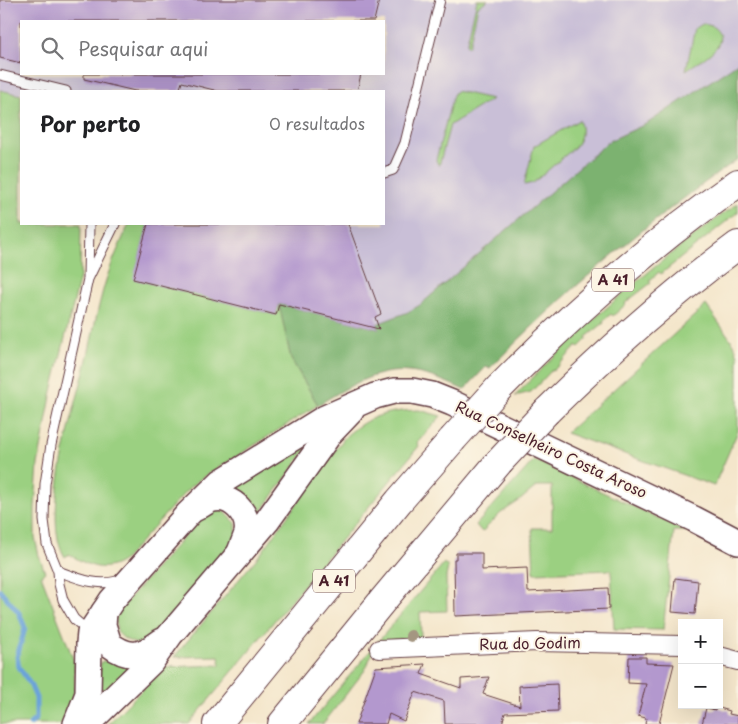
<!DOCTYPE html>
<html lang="pt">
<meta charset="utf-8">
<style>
:root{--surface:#fff;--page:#f6f6f6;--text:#202124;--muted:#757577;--line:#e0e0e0}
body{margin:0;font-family:"Playpen Sans",sans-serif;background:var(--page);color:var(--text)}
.controls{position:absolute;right:15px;bottom:15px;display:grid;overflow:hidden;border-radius:0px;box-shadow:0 5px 20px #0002}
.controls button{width:45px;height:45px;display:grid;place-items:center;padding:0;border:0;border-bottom:1px solid var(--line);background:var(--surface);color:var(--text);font:25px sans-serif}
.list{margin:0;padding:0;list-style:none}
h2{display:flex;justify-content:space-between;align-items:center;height:65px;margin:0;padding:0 20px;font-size:21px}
h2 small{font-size:16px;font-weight:400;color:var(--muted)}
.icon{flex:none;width:28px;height:28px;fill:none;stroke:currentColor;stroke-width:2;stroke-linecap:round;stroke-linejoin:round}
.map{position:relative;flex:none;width:738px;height:724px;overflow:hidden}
.search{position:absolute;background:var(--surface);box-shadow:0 5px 20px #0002;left:20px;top:20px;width:365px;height:55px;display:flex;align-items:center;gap:12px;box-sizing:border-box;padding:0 18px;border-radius:0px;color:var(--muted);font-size:19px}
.panel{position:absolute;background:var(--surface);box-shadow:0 5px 20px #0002;left:20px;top:90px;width:365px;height:135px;border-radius:0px}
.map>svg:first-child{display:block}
.industrial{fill:#c9bfd7;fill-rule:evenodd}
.green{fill:#9bd081;stroke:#727856}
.forest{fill:#7cb26f;stroke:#63684d}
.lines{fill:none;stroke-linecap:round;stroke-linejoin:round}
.stream{stroke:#6aa3d9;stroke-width:5}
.building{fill:#b398ce}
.lane-casing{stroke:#643d43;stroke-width:11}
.street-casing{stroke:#643d43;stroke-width:20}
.secondary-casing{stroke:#643d43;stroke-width:28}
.highway-casing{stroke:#643d43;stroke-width:30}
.lane{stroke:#fff;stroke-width:9}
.street{stroke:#fff;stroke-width:18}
.secondary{stroke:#fff;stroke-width:25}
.highway{stroke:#fff;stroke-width:28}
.highway-bridge-casing{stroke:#643d43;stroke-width:30;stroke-linecap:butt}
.highway-bridge{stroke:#fff;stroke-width:28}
.tree{fill:#a49681}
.labels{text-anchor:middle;stroke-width:4;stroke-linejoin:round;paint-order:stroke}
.shield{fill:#fcf5e5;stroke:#7f5f63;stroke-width:1}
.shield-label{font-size:14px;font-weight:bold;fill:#4a1f2b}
.street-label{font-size:15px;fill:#4a1f2b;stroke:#fcf5e5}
</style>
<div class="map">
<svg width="738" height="724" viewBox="0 0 738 724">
<rect width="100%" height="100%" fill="#fcf5e5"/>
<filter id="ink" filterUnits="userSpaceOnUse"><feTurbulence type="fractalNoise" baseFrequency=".02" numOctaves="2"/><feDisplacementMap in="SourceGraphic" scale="10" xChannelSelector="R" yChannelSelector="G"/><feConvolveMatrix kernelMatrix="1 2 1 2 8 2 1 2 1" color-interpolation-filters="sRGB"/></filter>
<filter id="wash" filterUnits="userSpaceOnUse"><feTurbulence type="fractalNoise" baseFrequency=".0096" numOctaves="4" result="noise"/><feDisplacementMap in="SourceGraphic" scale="20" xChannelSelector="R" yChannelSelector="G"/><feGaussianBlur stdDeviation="1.12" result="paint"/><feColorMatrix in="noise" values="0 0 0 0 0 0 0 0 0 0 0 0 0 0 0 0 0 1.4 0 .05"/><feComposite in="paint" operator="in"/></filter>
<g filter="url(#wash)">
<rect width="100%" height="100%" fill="#f4e6cb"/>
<path class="industrial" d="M0,0H738V63L648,123L609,141L420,305L408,312L378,324L379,329L279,304L276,315L133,279L148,224H384V91H21V112L0,106ZM21,21H384V74H21Z"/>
<g class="green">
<polygon points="477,0 488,0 478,6 469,46 466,46"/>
<path d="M703,24C710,25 716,27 719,34C725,49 697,62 686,70L695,28Z"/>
<polygon points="0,90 21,95 21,224 81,224 80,277 52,391 38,464 35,507 35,538 39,556 45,572 41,575 74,661 75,686 73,698 80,699 67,724 0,724"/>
<polygon points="456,91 492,99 450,125 439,166 436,160 453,95"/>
<path d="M579,120C583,130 582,138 575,147L533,183L524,185L534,146Z"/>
<path d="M738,203V212L661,274L659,272L649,281L651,283L625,303L626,304L613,316L611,314L603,321L604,323L586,337L587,339L579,347L577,346L553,371L552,370L531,392L515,396C583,324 658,261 738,203Z"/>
<path d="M129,224H148L134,279L276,315L279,303L291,359L318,405L199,480L190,487L124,560C104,574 88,566 69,554L65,557C40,520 74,411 85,368C92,339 97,309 106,280C112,261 121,242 129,224Z"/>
<polygon points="706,305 734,344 738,356 738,431 714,486 566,433"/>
<path d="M419,410L441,416L417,443L419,446L189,724H108L165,667L220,665L219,656L174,657L262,552L345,437C369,415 388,411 419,410Z"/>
<path d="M321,429L259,515C256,502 245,492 232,487Z"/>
<polygon points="534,460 686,531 674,531 663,630 614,629 611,570 534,573 532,528 552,528 552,486 537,486 519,501 501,513 482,532 476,525"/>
<path d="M217,509L225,512L236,523L237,540L158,636L137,644C119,638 113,632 117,612L207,511Z"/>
<polygon points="444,563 448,567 446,577 447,611 420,612 421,637 389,640 375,647 365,670 323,724 309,724"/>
<polygon points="104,661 110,661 130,669 106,697 97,690 101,662"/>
</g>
<path class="forest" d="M738,63V159C649,221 566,291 490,368L486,367L464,390C399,359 377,369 318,405L291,359L279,304L379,329L377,324L408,312L420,305L609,141L648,123Z"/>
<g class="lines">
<polyline class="stream" points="0,590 19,613 25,628 17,657 19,667 30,684 36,698 36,719 30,724"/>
</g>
<g id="blocks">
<g class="building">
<polygon points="0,0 379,0 374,21 21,21 21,63 0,58"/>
<polygon points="84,74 361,74 357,91 218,91 182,82 179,91 135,91 84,79"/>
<polygon points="148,224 348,224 381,314 375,317 379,329 279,304 276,315 133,279"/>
<polygon points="456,553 482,553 482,570 527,568 528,592 608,588 609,609 455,616 454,559 456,559"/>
<polygon points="675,578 698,581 695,614 672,612"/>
<polygon points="629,657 646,657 646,663 674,664 659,724 645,724 646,718 638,716 646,684 628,683"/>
<polygon points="425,664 421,674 461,688 461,679 489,677 483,694 520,706 519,686 557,684 558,711 505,713 502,724 445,724 444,701 415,692 404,721 389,714 386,724 356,724 376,667"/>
<polygon points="716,707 730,711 729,714 738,716 738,724 702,724 706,708 715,710"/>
</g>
</g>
</g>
<g filter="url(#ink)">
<use href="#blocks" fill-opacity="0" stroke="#643d43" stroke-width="1"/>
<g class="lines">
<g class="lane-casing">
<g id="lane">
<polyline points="0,75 66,91"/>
<polyline points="384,173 393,170 405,143 440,0"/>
<polyline points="89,224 88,279 51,445 45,484 44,520 47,544 58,571 59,584 63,600 74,619 89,632"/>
<polyline points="89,277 115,224"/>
<path d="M58,571C79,579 100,588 123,579"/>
</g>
</g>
<g class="street-casing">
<g id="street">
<polyline points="379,649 537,642 682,645"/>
<polyline points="719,656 738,661"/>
</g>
</g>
<g class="secondary-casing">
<g id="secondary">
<path d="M196,508C202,505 208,500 214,499C232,495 250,515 247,533C245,540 242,546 240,552"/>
<path d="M104,612L103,625L109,644C130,660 142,656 162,641"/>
<polyline points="76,724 88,694 89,643 90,633 112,600 137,572 188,514 221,482 325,418 375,396 394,391 412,391 432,395 452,403 694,519 738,542"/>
<polyline points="87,724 151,662 170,635 267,521 330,433 351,411"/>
</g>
</g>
<g class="highway-casing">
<g id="highway">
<path d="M499,388C573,313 651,243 738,183"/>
<path d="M547,411C607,352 670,295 738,245"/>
<polyline points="217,724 399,501 452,440"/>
<polyline points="282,724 384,599 499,462"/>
</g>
</g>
<use href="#lane" class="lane"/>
<use href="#street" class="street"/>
<use href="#secondary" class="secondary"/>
<use href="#highway" class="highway"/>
<g class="highway-bridge-casing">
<g id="highway-bridge">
<polyline points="452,440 499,388"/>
<polyline points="499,462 547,411"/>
</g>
</g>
<use href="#highway-bridge" class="highway-bridge"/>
</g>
<circle class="tree" cx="411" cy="636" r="6"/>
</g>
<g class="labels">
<g class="shield">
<rect x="592" y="268.5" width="42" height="23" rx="4"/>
<rect x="313" y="569.5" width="42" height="23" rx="4"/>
</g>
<g class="shield-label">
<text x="613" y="285">A 41</text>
<text x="334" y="586">A 41</text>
</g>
<g class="street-label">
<text transform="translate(551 450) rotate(25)" y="5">Rua Conselheiro Costa Aroso</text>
<text transform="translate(530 644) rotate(-1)" y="5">Rua do Godim</text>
</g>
</g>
</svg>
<div class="controls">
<button>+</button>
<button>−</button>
</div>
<div class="search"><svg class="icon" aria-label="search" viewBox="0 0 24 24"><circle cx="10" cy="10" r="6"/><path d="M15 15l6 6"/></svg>Pesquisar aqui</div>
<section class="panel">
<h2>Por perto<small>0 resultados</small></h2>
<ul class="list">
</ul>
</section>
</div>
